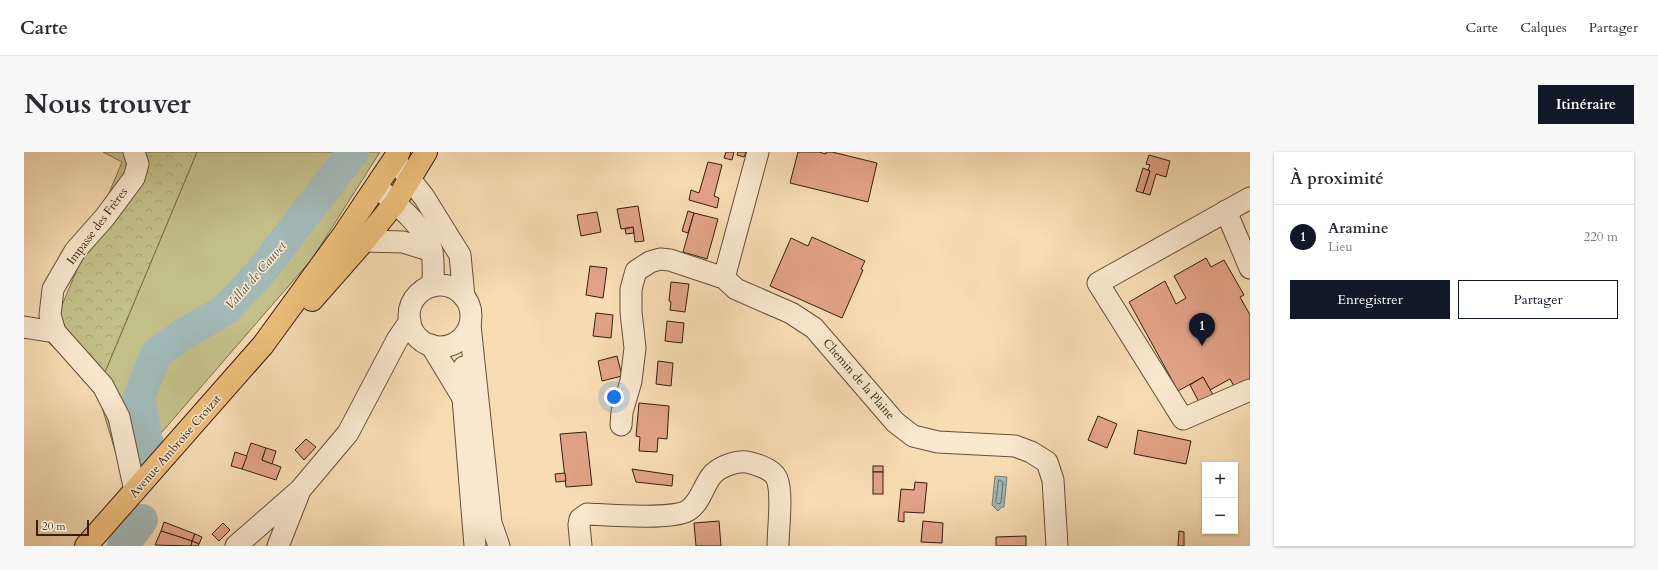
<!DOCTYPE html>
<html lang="fr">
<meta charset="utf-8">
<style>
:root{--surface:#fff;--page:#f7f7f7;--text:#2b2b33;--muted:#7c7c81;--line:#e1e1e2;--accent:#111827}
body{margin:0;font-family:Cardo,serif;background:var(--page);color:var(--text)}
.controls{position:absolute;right:12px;bottom:12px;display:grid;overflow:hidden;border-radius:0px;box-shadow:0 1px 3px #0004}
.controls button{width:36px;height:36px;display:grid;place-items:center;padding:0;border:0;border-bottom:1px solid var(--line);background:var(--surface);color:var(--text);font:20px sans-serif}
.scale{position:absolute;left:12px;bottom:10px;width:53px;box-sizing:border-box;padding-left:4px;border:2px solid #361e13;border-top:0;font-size:11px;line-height:14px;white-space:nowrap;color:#361e13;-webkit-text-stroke:3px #fae8ce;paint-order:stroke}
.you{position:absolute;left:590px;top:245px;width:14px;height:14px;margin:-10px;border:3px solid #fff;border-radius:50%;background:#1a73e8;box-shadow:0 0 0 6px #1a73e833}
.badge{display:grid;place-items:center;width:26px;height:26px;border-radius:50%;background:var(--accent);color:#fff;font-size:13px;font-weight:700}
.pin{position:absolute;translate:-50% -33px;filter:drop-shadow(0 1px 2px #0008)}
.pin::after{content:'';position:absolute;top:21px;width:14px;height:12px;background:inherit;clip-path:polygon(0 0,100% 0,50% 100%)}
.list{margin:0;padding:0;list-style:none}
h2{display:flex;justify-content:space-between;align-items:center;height:52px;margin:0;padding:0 16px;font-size:17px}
h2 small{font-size:13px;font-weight:400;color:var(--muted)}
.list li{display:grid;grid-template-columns:26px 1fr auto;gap:12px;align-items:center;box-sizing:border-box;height:64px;padding:0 16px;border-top:1px solid var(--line)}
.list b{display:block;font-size:15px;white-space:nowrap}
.list p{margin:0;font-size:13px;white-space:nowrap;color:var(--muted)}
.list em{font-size:13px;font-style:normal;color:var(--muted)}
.actions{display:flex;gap:8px;padding:12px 16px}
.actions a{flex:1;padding:9px 0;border:1px solid var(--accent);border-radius:0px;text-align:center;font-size:14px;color:var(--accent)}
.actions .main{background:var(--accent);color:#fff}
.map{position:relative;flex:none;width:1226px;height:394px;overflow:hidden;border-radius:0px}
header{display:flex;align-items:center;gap:24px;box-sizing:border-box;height:56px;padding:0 20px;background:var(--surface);border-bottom:1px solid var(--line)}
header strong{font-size:19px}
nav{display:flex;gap:22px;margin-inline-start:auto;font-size:14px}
.intro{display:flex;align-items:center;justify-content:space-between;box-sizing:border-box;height:96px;padding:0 24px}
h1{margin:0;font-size:28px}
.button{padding:10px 18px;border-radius:0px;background:var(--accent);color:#fff;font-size:14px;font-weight:700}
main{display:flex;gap:24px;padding:0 24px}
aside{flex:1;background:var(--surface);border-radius:0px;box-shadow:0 1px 3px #0004}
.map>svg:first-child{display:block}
.grass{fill:#c3bf89;stroke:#7c6e4e}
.forest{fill:url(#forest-crowns);stroke:#7c6e4e}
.water{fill:url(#water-ripples);stroke:#777b76}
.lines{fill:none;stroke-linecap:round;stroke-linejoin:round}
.shore{stroke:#6c6c66;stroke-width:1}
.river{stroke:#a2b9b8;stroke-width:32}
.building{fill:#e2a287;stroke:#361e13}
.minor-casing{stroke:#664e3b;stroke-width:23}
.major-casing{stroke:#361e13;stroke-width:24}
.minor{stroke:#fae8ce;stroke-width:21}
.major{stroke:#ecbe7a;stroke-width:22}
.labels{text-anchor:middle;stroke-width:3;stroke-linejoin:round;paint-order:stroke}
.street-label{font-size:12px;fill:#361e13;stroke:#fae8ce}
.water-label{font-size:13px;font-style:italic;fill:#564c45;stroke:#fae8ce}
</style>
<header>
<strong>Carte</strong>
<nav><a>Carte</a><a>Calques</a><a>Partager</a></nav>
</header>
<div class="intro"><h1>Nous trouver</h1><a class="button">Itinéraire</a></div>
<main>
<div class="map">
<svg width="1226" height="394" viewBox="0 0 1226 394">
<defs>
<pattern id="forest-crowns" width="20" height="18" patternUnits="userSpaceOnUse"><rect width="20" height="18" fill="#c3bf89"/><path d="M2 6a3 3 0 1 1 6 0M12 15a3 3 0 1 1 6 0" fill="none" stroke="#a8a475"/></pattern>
<pattern id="water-ripples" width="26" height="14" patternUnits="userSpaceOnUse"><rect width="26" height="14" fill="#a2b9b8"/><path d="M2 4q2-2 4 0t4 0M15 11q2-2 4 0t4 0" fill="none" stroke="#859694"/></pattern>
</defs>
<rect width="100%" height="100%" fill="#f8dcb4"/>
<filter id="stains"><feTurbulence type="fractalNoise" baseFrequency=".005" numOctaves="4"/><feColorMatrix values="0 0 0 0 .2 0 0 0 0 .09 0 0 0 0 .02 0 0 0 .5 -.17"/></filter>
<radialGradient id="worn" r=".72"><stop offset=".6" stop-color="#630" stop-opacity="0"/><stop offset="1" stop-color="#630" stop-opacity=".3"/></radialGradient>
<polygon class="grass" points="173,0 356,0 288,107 99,325 73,239"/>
<polygon class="forest" points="79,0 173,0 73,239 23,189 98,10"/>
<polygon class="water" points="971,324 983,325 980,355 978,355 974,359 968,353"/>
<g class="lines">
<polygon class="shore" points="975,328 979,330 977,351 974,352 972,350"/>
<g class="river">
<polyline points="125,299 115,245 132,202 161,181 201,158 235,122 329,0"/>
<polyline points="99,394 118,368"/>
</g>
</g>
<g class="building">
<polygon points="702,0 710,0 708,8 700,6"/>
<polygon points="714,0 722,0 720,5 713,3"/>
<polygon points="774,0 795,0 802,2 802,0 808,0 853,11 844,50 766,31"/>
<polygon points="1125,3 1146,9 1142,25 1132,22 1126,43 1119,41 1126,19 1124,18 1126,13 1122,12"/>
<polygon points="684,10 698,13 690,44 695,46 693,56 665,48 667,38 675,41"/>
<polygon points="1119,16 1126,19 1119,41 1112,39"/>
<polygon points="614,54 620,89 611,90 609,75 597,77 593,57"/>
<polygon points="664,59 670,61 664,81 658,79"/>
<polygon points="573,60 577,80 557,84 553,63"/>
<polygon points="670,61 694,67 683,107 659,100"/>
<polygon points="609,75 610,81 602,82 601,77"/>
<polygon points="788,85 841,109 837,117 839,118 818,166 746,134 767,86 784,94"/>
<polygon points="1182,106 1187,115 1200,108 1220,143 1216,145 1226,163 1226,231 1212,238 1206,227 1186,238 1179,225 1154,239 1105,150 1141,129 1152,152 1162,146 1150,124"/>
<polygon points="566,114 583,116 579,146 562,143"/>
<polygon points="647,130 665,132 661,160 646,158 647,150 645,149"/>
<polygon points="572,161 589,163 587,186 569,184"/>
<polygon points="643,169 660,171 658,191 641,189"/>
<polygon points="593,204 598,224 578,229 574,209"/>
<polygon points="634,209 649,211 647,234 632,232"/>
<polygon points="1179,225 1192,248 1178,256 1166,233"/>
<polygon points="615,251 645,254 643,287 634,286 633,300 615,299 616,285 612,284"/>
<polygon points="1074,264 1093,272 1083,296 1064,288"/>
<polygon points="1114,278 1167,289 1162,312 1110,302"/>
<polygon points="562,280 568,333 542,335 536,282"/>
<polygon points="282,287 292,295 280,308 271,298"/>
<polygon points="227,291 242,296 238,308 257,315 252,328 218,317"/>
<polygon points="242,296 252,299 248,312 238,308"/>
<polygon points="211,300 223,304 218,317 207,314"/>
<rect x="849" y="314" width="10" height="6"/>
<polygon points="608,317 649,323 648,334 612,330"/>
<rect x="849" y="320" width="10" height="22"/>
<polygon points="541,321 542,329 532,330 531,322"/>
<polygon points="891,330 903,331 900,361 880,360 880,370 874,369 877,337 890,338"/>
<polygon points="695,369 697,394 672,394 670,371"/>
<polygon points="899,369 919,371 918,391 897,390"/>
<polygon points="140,370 171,382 168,389 137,379"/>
<polygon points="199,371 206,378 195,389 188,382"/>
<polygon points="137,379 168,389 167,394 131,393"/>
<polygon points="1155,379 1160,380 1160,394 1154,394"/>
<polygon points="171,382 178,385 175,392 168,389"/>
<polygon points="1002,384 1002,394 972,394 972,385"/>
<polygon points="168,389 175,392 174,394 167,394"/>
</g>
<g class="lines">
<g class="minor-casing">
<g id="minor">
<polyline points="110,0 114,12 110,26 81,65 51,99 29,137 26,163 31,180 79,234 95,265 111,339"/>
<polyline points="370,7 400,45 436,103 440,145"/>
<path d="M353,35C370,50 404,77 408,100C410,111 409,123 409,134"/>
<polyline points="1226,46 1074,131 1159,267 1226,238"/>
<polyline points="1202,59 1226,116"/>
<polyline points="340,89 379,90 408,99"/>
<polyline points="700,126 734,0"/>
<circle cx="416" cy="164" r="31"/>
<polyline points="446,173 467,371 475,394"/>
<polyline points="0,175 31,180"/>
<polyline points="407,193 439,246"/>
<polyline points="440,215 439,246 451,394"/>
<polyline points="597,273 598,260 607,229 611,196 607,160 607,137 612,119 626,110 636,107 646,108 700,126 712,137 767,161 790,176 871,270 889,284 914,290 991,294 1007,300 1023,310 1029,328 1033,394"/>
<polyline points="212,394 276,338 324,281 373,188 386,169"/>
<polyline points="254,394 275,341"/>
<path d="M557,394L555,373L556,367L563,362C585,363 646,368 663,359C677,351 679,333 689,322C697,314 712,309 723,310C732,312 749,317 753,327C759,342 754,377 754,394"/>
</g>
</g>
<g class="major-casing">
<g id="major">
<polyline points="288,148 340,89 371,51 402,0"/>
<polyline points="62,394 239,193 320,82 375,0"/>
</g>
</g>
<use href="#minor" class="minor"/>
<use href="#major" class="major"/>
</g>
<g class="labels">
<g class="street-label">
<text transform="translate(73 74) rotate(-53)" y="4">Impasse des Frères</text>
<text transform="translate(835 227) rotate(49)" y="4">Chemin de la Plaine</text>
<text transform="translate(151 294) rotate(-49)" y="4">Avenue Ambroise Croizat</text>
</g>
<g class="water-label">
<text transform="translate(231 123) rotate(-49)" y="5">Vallat de Cauvet</text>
</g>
</g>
<rect width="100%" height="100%" filter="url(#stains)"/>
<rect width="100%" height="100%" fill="url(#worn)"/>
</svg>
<div class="controls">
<button>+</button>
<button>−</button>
</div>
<div class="scale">20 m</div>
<div class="you"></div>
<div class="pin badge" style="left:1178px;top:194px">1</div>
</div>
<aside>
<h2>À proximité<small></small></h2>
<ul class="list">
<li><span class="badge">1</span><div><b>Aramine</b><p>Lieu</p></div><em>220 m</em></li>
</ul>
<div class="actions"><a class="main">Enregistrer</a><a>Partager</a></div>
</aside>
</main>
